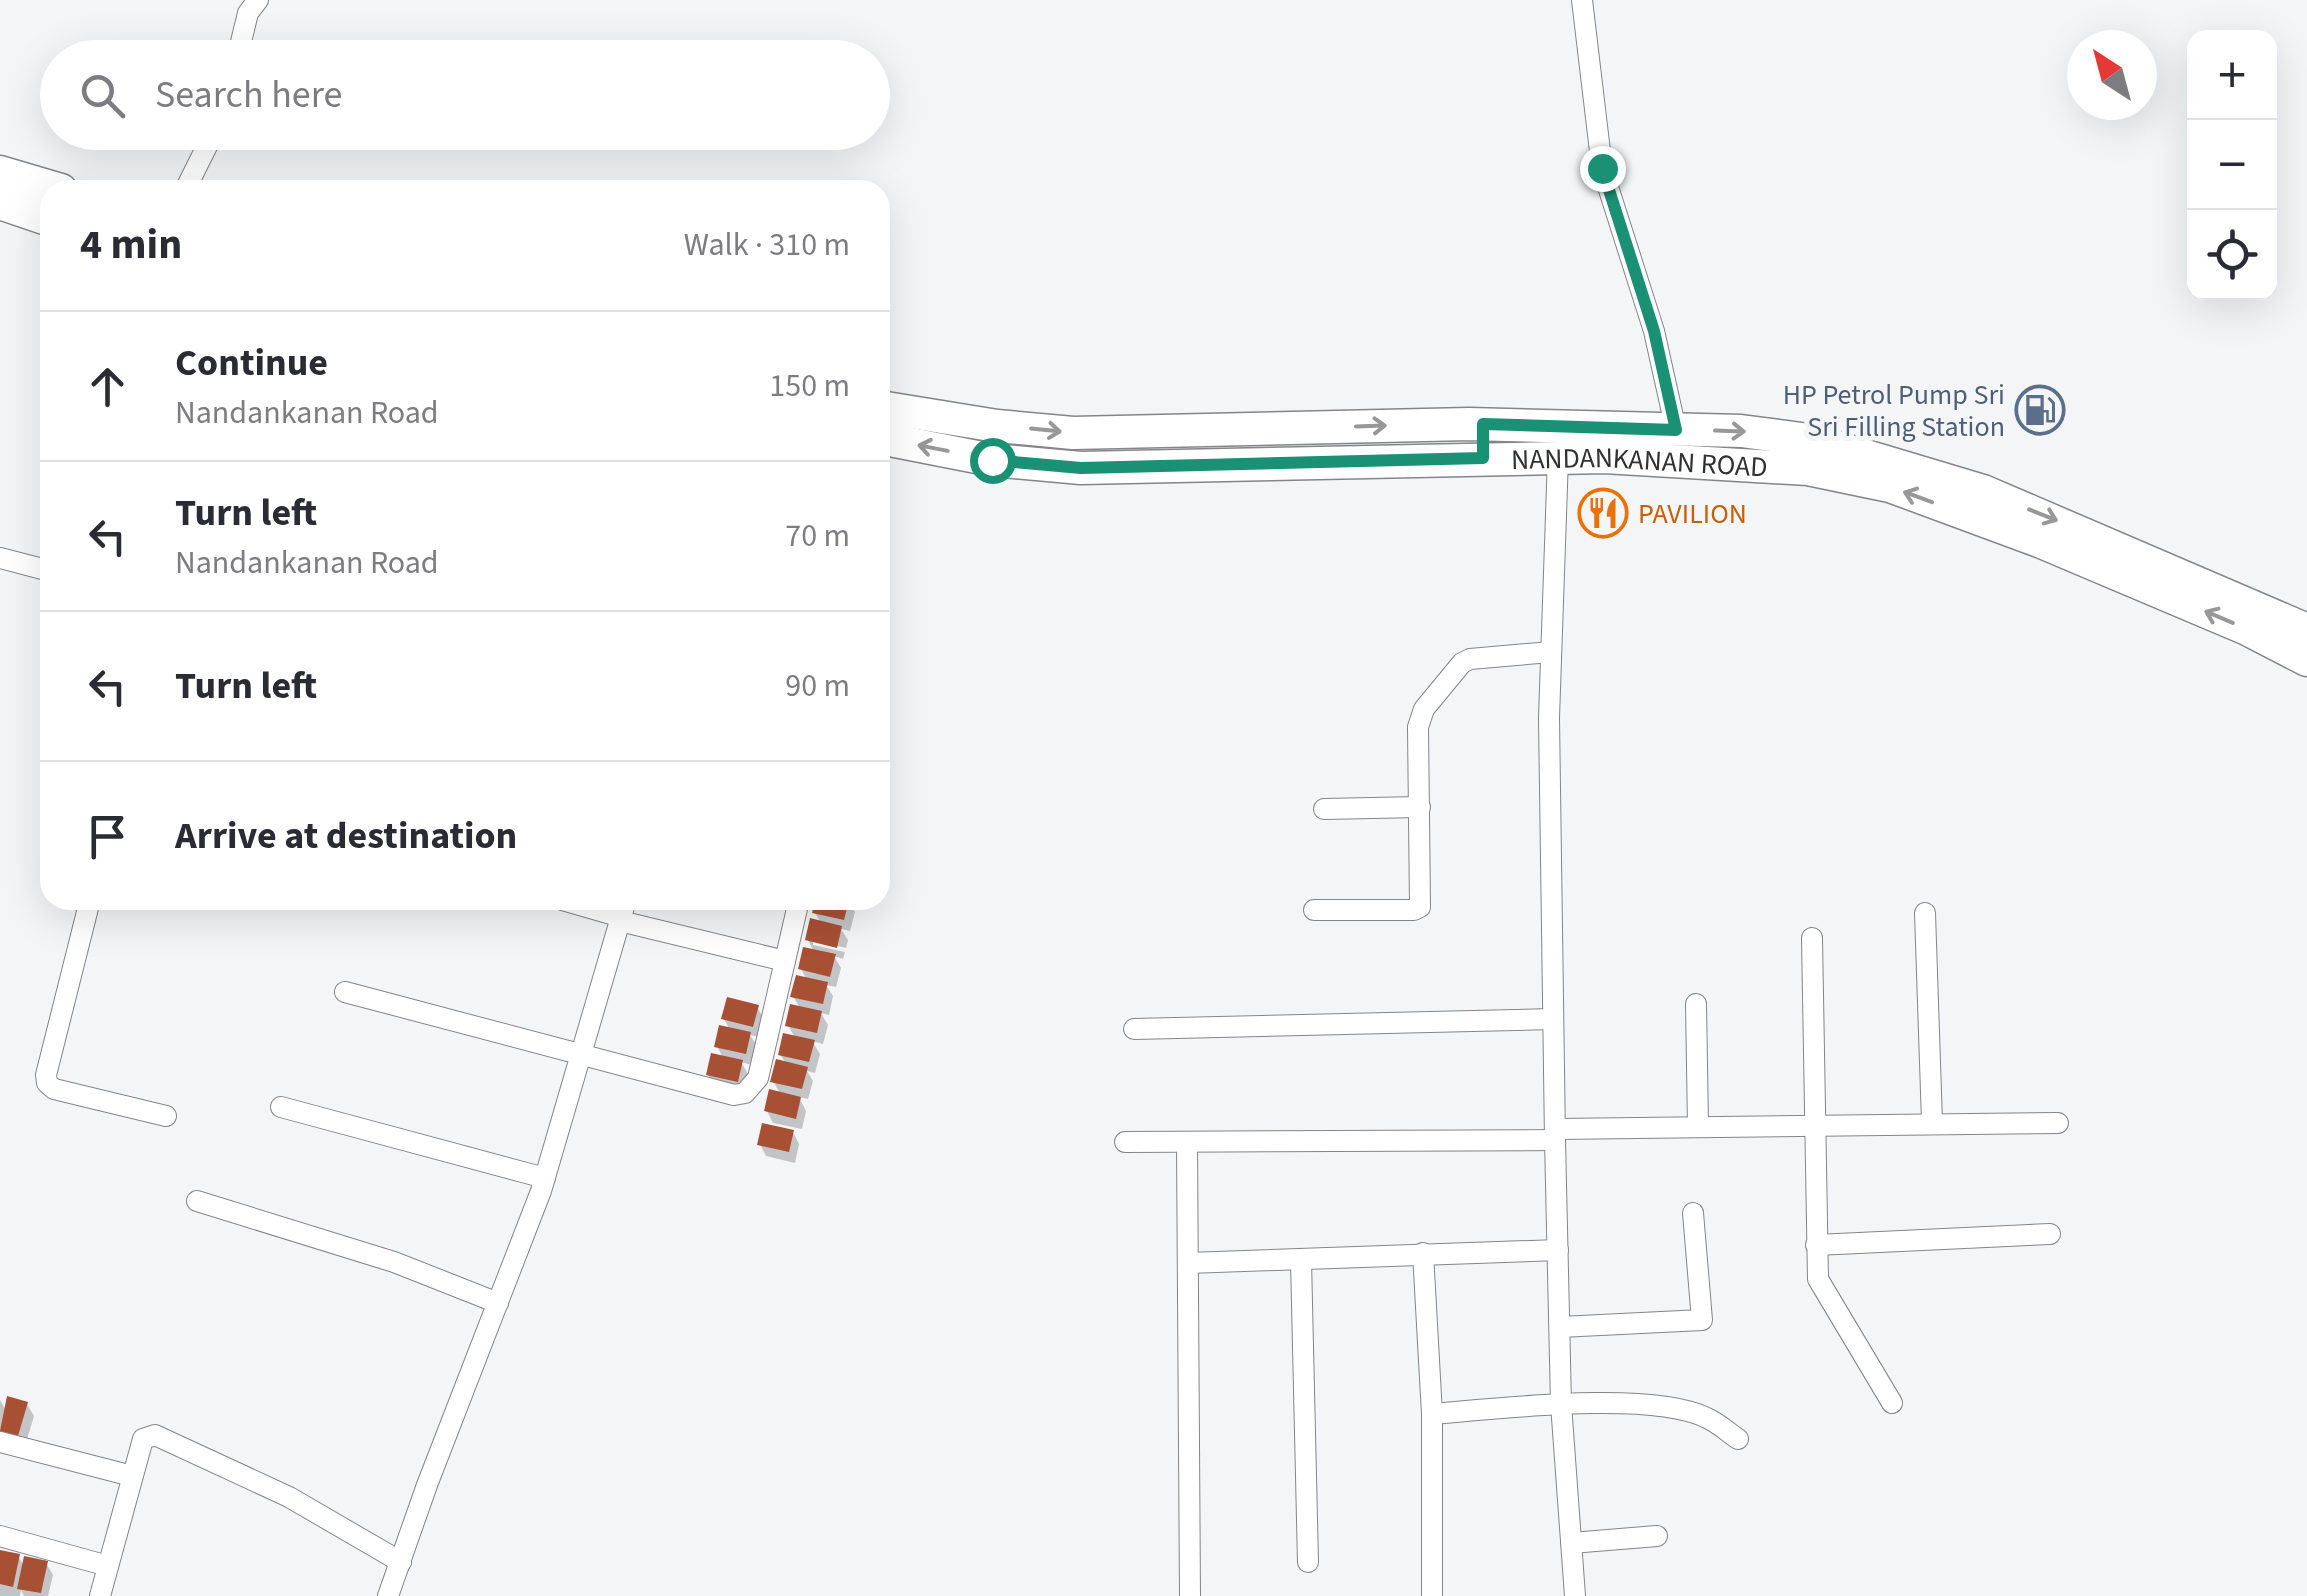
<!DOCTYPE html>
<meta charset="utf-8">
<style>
:root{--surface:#fff;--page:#f2f2f3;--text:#2b2b33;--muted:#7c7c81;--line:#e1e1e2}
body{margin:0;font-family:"Source Sans 3",sans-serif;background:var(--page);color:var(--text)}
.controls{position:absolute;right:30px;top:30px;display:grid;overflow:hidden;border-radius:20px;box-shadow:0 10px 40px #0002}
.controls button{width:90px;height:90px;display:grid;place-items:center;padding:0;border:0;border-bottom:2px solid var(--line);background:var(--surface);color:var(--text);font:50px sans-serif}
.compass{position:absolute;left:2067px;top:30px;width:90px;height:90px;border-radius:50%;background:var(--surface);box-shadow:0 10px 40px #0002;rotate:324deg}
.stop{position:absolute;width:30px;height:30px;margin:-22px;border:8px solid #1a9175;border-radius:50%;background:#fff}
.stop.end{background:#1a9175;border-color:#fff;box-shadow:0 2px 10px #0008}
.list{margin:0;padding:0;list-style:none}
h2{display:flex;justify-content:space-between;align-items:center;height:130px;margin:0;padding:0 40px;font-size:42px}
h2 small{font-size:32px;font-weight:400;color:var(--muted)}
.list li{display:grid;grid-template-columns:65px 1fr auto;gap:30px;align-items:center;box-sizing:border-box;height:150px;padding:0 40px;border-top:2px solid var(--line)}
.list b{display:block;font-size:38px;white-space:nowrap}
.list p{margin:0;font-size:32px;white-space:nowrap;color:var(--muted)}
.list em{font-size:32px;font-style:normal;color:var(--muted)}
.icon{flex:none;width:55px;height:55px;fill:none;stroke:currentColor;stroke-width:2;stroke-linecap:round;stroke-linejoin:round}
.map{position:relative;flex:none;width:2307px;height:1596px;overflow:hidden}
.search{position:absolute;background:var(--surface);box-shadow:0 10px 40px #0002;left:40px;top:40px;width:850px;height:110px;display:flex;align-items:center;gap:25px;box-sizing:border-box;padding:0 35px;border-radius:55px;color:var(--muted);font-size:38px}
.panel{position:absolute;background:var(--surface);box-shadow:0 10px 40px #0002;left:40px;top:180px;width:850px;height:730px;border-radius:30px}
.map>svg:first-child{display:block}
.shadow{fill:#0003}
.building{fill:#a85034}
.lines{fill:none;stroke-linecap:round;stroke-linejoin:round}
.street-casing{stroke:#848586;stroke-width:22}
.primary-casing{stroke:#848586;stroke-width:35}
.street{stroke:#fff;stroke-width:20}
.primary{stroke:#fff;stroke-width:32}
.oneway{stroke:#989898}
.route{stroke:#1a9175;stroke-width:12}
.labels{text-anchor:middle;stroke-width:10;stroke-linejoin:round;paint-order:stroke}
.service-label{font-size:28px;fill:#4e5e75;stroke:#f4f5f7;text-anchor:end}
.street-label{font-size:28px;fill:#303131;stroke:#f4f5f7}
.food-label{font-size:28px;fill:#c56008;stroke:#f4f5f7;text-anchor:start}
</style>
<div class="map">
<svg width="2307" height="1596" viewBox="0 0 2307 1596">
<rect width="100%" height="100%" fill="#f4f5f7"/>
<g class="shadow">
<polygon points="818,900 858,900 857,904 848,902 855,912 850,931 841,929 848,940 846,948 813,940 813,945 845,952 843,959 834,956 841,968 836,987 826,985 833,996 829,1015 821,1013 828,1025 823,1044 812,1041 820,1054 815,1073 807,1071 813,1081 808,1099 799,1097 806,1111 802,1129 773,1123 767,1111 781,1095 773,1081 786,1064 780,1054 795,1038 788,1025 800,1008 793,996 807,980 801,969 814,952 808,940 821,923 815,913"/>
<polygon points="757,1007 764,1019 759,1037 750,1035 757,1046 752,1065 741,1062 748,1074 744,1093 715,1086 708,1075 723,1058 717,1046 730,1030 724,1019"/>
<polygon points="793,1132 799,1144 795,1163 766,1156 760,1144"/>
<polygon points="0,1400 5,1409 27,1404 34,1416 25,1446 6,1441 0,1431"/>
<polygon points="0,1552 18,1556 24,1566 46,1563 53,1575 48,1596 24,1596 21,1590 20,1596 0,1596"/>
</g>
<g class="building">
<polygon points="815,900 849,900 844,920 812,913"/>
<polygon points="810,918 842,926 837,948 805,940"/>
<polygon points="803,947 836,954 830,977 798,969"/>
<polygon points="796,975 828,982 823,1004 790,997"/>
<polygon points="727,997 759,1005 753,1027 721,1019"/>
<polygon points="790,1004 822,1011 817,1033 785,1026"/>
<polygon points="719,1025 751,1032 746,1054 714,1047"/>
<polygon points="783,1033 815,1040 809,1062 778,1055"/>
<polygon points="711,1053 743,1060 738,1082 706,1075"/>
<polygon points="776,1059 808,1067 802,1089 770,1082"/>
<polygon points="769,1089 801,1097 796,1119 764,1111"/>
<polygon points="762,1123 794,1130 789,1152 757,1145"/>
<polygon points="7,1396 28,1402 18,1436 0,1431"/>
<polygon points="0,1550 20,1554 13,1587 0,1584"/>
<polygon points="24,1556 48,1561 41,1593 17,1589"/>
</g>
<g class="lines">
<g class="street-casing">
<g id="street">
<polyline points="1582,0 1602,168 1654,331 1676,430"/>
<polyline points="237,58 248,13 258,0"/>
<polyline points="185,190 214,132"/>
<polyline points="1558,457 1549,718 1555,1140 1561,1404 1575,1596"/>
<polyline points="0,558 50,571"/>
<polyline points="1324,809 1420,807"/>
<polyline points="90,900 46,1075 47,1083 54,1089 166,1116"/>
<polyline points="562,900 621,917"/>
<polyline points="1314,910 1414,910 1420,907 1418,727 1424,709 1462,663 1470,659 1551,652"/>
<polyline points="1925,913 1932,1122"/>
<polyline points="620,921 785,961"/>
<polyline points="1812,938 1818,1279 1892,1403"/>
<polyline points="345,992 734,1095 745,1093 758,1078 799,900"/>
<polyline points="1696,1004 1698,1126"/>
<polyline points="1134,1029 1553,1019"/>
<polyline points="281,1107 545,1178"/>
<polyline points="1556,1129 2058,1123"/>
<polyline points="1125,1142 1555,1140"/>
<polyline points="1187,1143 1190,1596"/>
<polyline points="197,1201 394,1262 498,1303"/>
<polyline points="1816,1245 2050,1234"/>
<polyline points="1423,1253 1432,1414 1432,1596"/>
<polyline points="1301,1260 1308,1562"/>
<polyline points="1188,1263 1558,1250"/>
<polyline points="1560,1327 1702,1320 1693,1213"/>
<path d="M1432,1414C1497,1409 1650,1390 1707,1418C1718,1423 1728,1432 1738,1439"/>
<polyline points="0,1442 132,1476"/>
<polyline points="0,1536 108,1566"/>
<polyline points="1571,1543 1657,1536"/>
<polyline points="100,1596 143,1439 155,1435 289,1497 401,1562"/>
<polyline points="388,1596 427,1485 541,1191 626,900"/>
</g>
</g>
<g class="primary-casing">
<g id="primary">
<polyline points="0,172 61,190"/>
<polyline points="0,203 50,220"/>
<polyline points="880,407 997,426 1073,433 1469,424 1741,431 1816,441 1983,491 2307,630"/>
<path id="s1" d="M880,438L992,460L1081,468L1604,457L1808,469L1890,486L2039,541L2247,629L2307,660"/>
</g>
</g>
<use href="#street" class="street"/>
<use href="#primary" class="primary"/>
</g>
<defs><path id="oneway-shaft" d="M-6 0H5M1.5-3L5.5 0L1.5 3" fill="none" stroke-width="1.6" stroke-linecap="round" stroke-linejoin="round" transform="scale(2.5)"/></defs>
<g class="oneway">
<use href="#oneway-shaft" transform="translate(1371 426) rotate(-2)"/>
<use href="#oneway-shaft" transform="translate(1046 430) rotate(6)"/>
<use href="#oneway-shaft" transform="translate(1730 431) rotate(2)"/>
<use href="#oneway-shaft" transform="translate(933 448) rotate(-169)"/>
<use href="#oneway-shaft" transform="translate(1918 497) rotate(-160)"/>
<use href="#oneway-shaft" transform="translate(2043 515) rotate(22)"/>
<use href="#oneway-shaft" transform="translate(2219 617) rotate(-157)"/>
</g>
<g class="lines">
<polyline class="route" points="992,460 1081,468 1483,458 1483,424 1676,430 1654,331 1602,168"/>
</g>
<defs>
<g id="fuel-ring" transform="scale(2.5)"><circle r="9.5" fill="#f4f5f7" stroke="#5c6f8a" stroke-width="1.5"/><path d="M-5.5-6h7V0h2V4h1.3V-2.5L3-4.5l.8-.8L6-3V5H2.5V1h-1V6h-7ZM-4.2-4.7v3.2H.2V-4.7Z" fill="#5c6f8a"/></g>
<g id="restaurant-ring" transform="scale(2.5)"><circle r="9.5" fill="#f4f5f7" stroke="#e8710a" stroke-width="1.5"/><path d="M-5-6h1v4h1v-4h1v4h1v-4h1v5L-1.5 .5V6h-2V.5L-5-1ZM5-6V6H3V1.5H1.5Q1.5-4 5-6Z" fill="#e8710a"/></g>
</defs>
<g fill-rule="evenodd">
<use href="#fuel-ring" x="2040" y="410"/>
<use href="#restaurant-ring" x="1603" y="513"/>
</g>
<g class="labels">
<g class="service-label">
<text x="2005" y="404">HP Petrol Pump Sri<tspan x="2005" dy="32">Sri Filling Station</tspan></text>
</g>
<g class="street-label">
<text dy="10" stroke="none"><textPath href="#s1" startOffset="762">NANDANKANAN ROAD</textPath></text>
</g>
<g class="food-label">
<text x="1638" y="523">PAVILION</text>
</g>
</g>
</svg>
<div class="controls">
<button>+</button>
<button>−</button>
<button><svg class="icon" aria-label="locate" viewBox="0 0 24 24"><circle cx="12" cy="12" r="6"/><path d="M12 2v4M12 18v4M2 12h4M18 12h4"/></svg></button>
</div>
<svg class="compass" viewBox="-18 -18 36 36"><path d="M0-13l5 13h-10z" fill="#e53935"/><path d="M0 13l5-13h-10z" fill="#7c7c81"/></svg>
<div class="stop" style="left:992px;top:460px"></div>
<div class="stop end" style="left:1602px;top:168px"></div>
<div class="search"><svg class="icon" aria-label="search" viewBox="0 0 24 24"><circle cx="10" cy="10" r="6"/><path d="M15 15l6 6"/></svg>Search here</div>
<section class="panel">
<h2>4 min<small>Walk · 310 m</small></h2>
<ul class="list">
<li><svg class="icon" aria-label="ahead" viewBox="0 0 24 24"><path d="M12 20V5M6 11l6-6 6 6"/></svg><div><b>Continue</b><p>Nandankanan Road</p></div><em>150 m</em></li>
<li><svg class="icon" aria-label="left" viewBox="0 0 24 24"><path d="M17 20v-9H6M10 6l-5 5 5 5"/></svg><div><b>Turn left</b><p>Nandankanan Road</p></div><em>70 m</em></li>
<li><svg class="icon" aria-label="left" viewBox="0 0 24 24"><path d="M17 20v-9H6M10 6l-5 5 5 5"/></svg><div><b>Turn left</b></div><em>90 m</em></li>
<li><svg class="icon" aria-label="arrive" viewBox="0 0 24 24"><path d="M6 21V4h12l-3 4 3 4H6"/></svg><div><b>Arrive at destination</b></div></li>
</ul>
</section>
</div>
